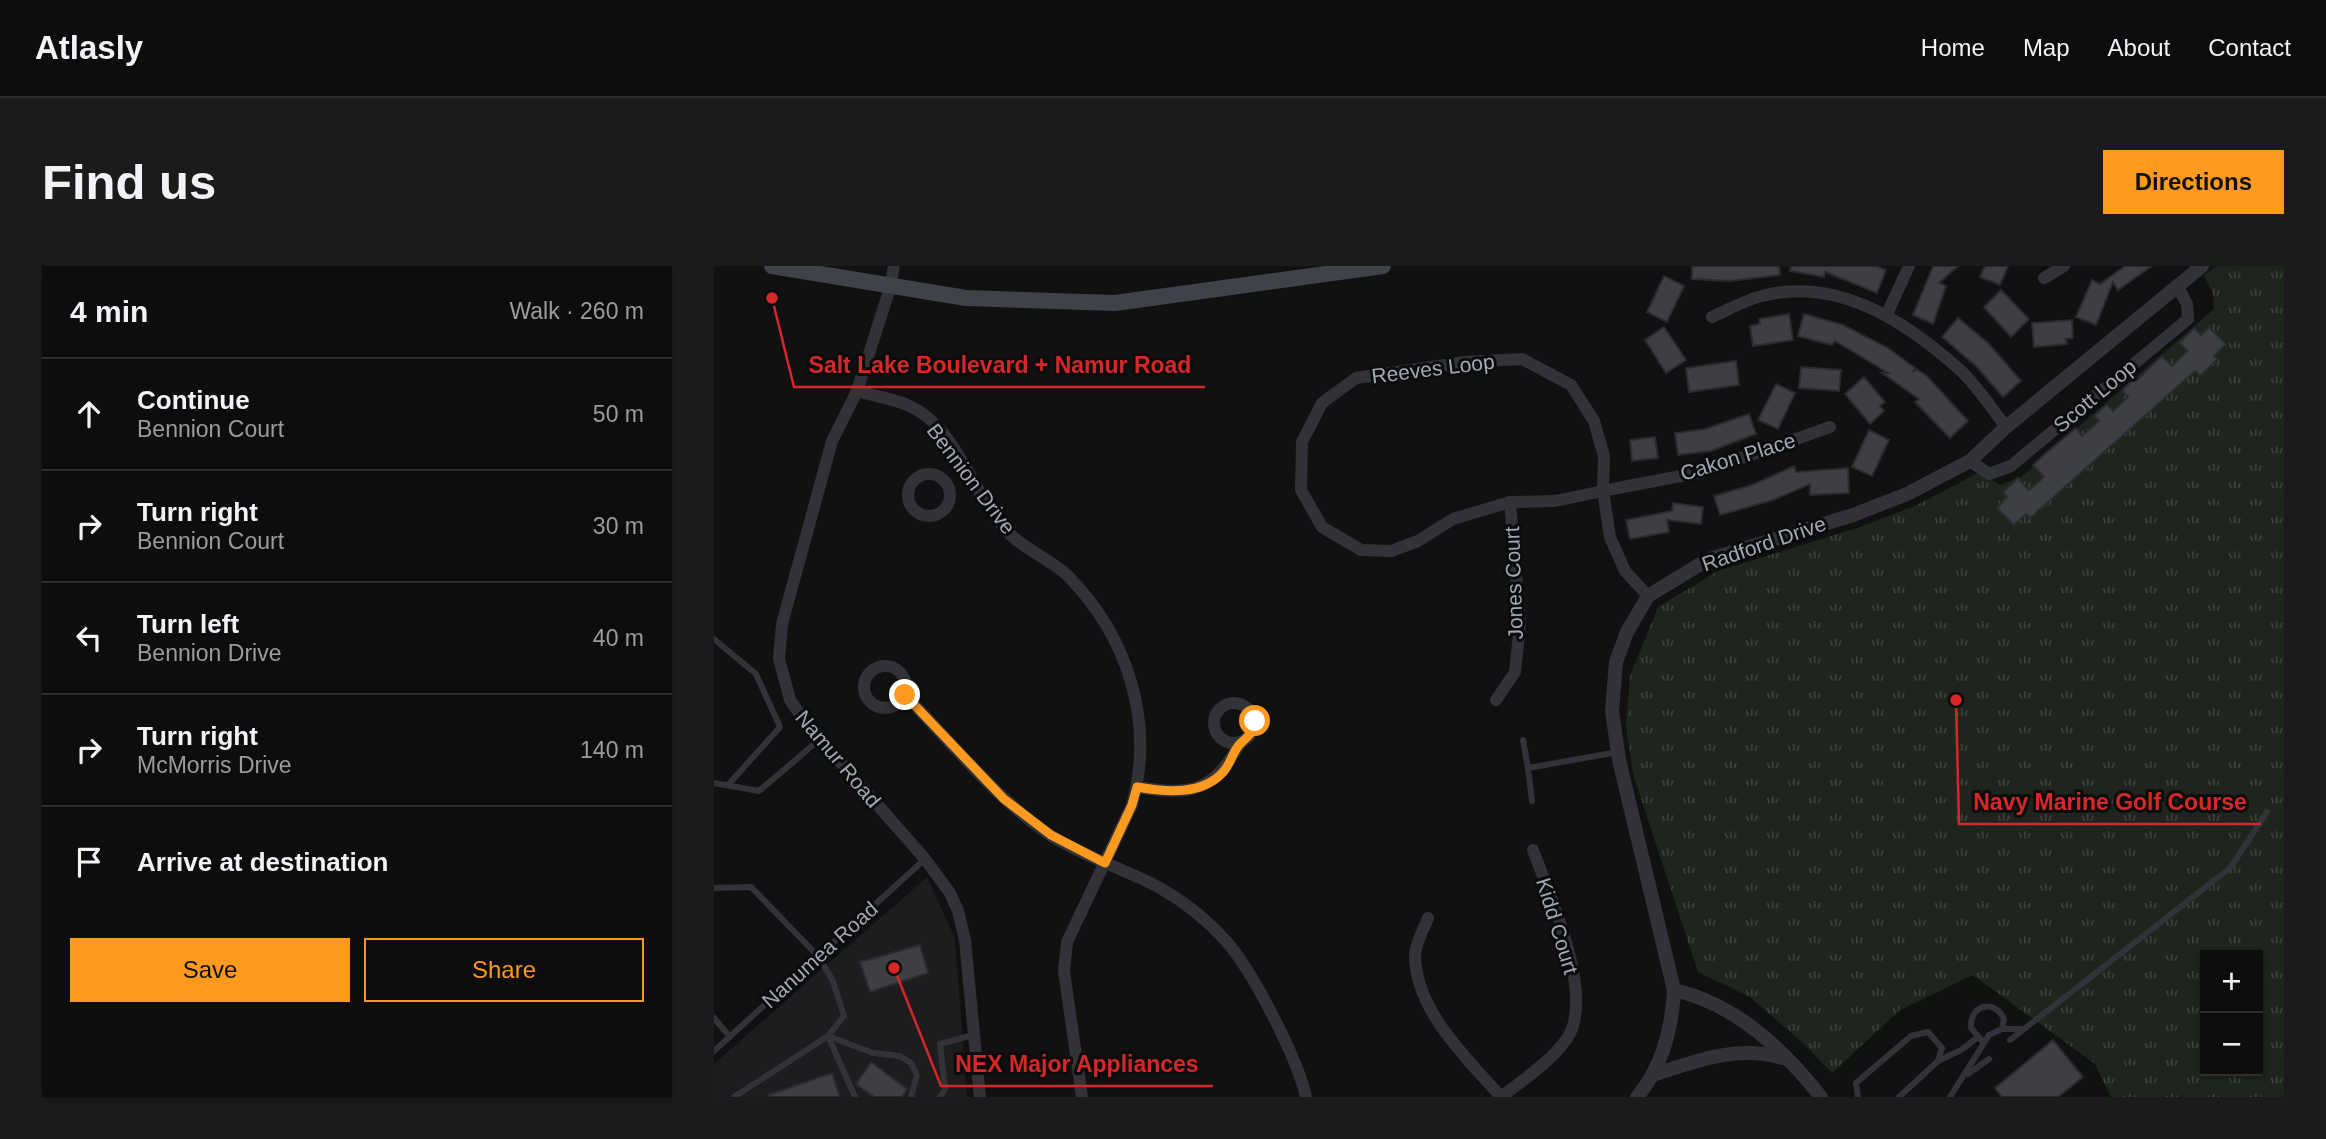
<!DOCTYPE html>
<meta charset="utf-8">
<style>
:root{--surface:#0d0d0e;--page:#1b1b1c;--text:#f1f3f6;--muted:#9a9c9e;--line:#2d2d2e;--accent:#fc991f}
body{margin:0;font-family:Arial,sans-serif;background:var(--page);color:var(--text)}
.controls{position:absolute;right:21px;bottom:21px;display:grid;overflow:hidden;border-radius:0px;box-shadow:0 2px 5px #0004}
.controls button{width:63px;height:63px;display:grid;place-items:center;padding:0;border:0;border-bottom:2px solid var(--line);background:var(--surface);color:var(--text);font:35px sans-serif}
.stop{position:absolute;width:21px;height:21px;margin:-16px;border:5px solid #fc991f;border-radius:50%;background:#fff}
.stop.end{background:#fc991f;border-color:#fff;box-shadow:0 2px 7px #0008}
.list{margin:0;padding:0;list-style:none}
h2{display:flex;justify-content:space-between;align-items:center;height:91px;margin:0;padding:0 28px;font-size:30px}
h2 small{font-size:23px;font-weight:400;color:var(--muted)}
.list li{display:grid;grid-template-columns:46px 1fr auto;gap:21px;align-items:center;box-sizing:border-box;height:112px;padding:0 28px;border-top:2px solid var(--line)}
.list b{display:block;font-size:26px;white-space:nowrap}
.list p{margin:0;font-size:23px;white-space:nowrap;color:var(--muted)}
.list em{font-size:23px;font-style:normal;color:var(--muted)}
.actions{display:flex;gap:14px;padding:21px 28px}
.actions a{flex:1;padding:16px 0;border:2px solid var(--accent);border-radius:0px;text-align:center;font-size:24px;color:var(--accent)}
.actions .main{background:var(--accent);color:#111}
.icon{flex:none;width:38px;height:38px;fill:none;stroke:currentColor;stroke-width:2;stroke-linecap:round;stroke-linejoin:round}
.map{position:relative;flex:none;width:1570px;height:831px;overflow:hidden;border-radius:0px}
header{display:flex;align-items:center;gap:42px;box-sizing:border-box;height:98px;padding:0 35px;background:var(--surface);border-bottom:2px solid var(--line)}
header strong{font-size:33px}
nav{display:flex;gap:38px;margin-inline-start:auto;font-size:24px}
.intro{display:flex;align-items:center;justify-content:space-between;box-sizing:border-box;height:168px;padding:0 42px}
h1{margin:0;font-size:49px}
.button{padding:18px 32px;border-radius:0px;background:var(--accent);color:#111;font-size:24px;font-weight:700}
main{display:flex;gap:42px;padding:0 42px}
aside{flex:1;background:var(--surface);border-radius:0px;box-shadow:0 2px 5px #0004}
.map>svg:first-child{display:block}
.built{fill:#1d1d1f}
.grass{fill:url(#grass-tufts);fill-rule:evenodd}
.building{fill:#3d3f42;stroke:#2b2b2f;stroke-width:2}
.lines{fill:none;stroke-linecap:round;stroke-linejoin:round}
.service{stroke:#323338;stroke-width:6}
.minor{stroke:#323338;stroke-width:12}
.tertiary{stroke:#323338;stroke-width:14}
.secondary{stroke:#3f4248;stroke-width:16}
.route{stroke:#fc991f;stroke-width:9}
.labels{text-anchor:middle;stroke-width:6;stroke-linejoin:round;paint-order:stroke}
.street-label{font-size:21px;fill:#a1a9b4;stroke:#0c0c0d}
.leader{fill:none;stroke:#d62828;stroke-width:2.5}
.callout-dot{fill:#d62828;stroke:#0c0c0d;stroke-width:2.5}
.callout-label{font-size:23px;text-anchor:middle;font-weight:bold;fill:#d62828;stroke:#0c0c0d;stroke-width:6;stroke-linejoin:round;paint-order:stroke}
</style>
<header>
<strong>Atlasly</strong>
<nav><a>Home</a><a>Map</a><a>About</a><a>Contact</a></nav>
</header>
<div class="intro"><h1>Find us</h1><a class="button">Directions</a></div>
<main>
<aside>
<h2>4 min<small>Walk · 260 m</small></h2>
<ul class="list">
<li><svg class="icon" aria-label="ahead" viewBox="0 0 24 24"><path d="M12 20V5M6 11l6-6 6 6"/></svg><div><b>Continue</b><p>Bennion Court</p></div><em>50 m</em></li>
<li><svg class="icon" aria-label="right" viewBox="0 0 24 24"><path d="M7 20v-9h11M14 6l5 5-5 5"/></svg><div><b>Turn right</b><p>Bennion Court</p></div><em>30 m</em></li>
<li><svg class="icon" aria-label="left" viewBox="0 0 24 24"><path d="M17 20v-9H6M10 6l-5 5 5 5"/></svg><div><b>Turn left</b><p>Bennion Drive</p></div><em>40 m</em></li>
<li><svg class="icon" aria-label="right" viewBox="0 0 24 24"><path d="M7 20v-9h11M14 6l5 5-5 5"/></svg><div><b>Turn right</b><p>McMorris Drive</p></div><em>140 m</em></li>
<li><svg class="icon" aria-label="arrive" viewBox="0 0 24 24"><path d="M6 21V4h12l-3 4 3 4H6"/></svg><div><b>Arrive at destination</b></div></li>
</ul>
<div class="actions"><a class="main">Save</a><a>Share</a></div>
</aside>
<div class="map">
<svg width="1570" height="831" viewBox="0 0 1570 831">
<defs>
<pattern id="grass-tufts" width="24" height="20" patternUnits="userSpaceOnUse" patternTransform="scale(1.75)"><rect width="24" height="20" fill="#1d251d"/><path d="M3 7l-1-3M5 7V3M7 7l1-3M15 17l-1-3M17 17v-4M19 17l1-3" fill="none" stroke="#3b423b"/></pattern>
</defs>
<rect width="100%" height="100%" fill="#111112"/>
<polygon class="built" points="213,611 241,672 253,831 0,831 0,798"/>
<path class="grass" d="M1503,0H1570V831H1397L1381,798L1259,709L1186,744L1118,807L1089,777L1036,731L984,706L919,508L912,459L916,410L944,341L1004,305L1149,260L1203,239L1266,206L1286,219L1307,211L1500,43L1499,28L1490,9ZM1491,689H1544V805H1491Z"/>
<g class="building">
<polygon points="978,0 1065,0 1066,9 1016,15 978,13"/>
<polygon points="1077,0 1162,0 1172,4 1163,27 1111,6 1110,11 1076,5"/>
<polygon points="1219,0 1244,0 1225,17 1232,20 1219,58 1199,49"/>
<polygon points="1271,0 1294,0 1286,19 1266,11"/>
<polygon points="1411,0 1438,0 1404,24 1399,16 1382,59 1362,51 1378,14 1386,18"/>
<polygon points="950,10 970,20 953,56 933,46"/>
<polygon points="1287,24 1315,53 1297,71 1270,41"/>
<polygon points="1075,48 1079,74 1039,80 1036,60 1046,58 1045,53"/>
<polygon points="1090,48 1129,59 1174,82 1201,102 1199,106 1202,103 1213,110 1254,155 1236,172 1201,136 1205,133 1168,107 1174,107 1121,75 1118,79 1084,70"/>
<polygon points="1244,52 1275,78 1307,115 1289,131 1263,101 1228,71"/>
<polygon points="1358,54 1359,72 1352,73 1353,78 1320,81 1318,57"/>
<polygon points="950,61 972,94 952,107 931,74"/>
<polygon points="1495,61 1512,78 1500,90 1504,93 1486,110 1481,105 1316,252 1312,248 1300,259 1283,242 1293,231 1289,226 1304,212 1315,224 1330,211 1319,199 1333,186 1362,162 1368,170 1385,155 1380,150 1393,138 1399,145 1414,131 1408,124 1420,113 1422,115 1448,90 1458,100 1473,85 1465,77 1480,62 1487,69"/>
<polygon points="1022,95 1025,119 975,126 972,102"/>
<polygon points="1087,101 1127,104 1125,125 1085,122"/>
<polygon points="1150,111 1171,136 1166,140 1170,145 1156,158 1131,128"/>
<polygon points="1062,118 1081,127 1064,163 1044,154"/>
<polygon points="1035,148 1042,168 997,185 964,189 961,167 991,163"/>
<polygon points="1155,164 1175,174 1158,210 1138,201"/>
<polygon points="941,171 944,192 918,195 916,174"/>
<polygon points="1080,200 1082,206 1134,202 1135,227 1096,229 1096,218 1059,234 1006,249 1000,230 1038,219"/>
<polygon points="959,237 989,241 987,258 953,254 955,266 916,273 912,254 958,245"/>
<polygon points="206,679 214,707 156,726 146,696"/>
<polygon points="1339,774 1369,811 1344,831 1288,831 1281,822"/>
<polygon points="157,796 193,823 188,831 160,831 142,818"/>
<polygon points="118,807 126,831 54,831 54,829"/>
</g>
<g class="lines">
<g class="service">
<polyline points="0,373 42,408 66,461 14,519"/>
<polyline points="809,474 814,502"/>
<polyline points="0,517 45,525 105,474"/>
<polyline points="818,535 814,502 904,486"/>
<polyline points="0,622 37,621 104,690 119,715 130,750 114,770 20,831"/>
<polyline points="0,752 16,771"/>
<polyline points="114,770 159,787 186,790 197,797 203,809 197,831"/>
<polyline points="114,770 141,831"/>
<polyline points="1296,774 1516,602 1553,546"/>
<path d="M1269,776L1257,762C1255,739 1281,732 1290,753L1288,763"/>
<polyline points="0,785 211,593"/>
<polyline points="1224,795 1247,784 1264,771"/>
<polyline points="1254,808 1275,793"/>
<polyline points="226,831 231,823 226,778 259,769"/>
<polyline points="1144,831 1142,817 1197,770 1214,766 1228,782 1224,795 1185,831"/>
<polyline points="1236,831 1275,769 1288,763 1308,763"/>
</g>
<g class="minor">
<polyline points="180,0 176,22 143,125 118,175 68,358 65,393 76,434 92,457 211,593 236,627 244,645 251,674 266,831"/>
<polyline points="1330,12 1350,0"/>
<polyline points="1173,48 1195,0"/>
<path d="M998,51C1014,44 1031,34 1048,30C1123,10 1191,55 1245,103C1263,119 1277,142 1292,161"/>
<path d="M143,125C160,130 182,133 198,141C245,164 261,236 298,270C315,286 338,294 354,310C414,371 441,456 418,539L353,676L350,705L368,831"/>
<polyline points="1256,195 1275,208 1297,200 1474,53 1473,38 1463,19"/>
<circle cx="215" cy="229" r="21"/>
<polyline points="934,330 911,305 896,271 889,225 890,190 880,155 857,119 808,93 752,96 642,112 608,137 588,176 587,224 608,261 647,284 677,285 704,275 739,253 796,236 841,235 889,225 909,221 988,206 1116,161"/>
<circle cx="171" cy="421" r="21"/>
<path d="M191,429C237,476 281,532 336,569C370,591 411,603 446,622C471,636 494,655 512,675C538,704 584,793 592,831"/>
<polyline points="782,434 801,406 806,358 796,236"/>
<circle cx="520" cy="457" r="20"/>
<path d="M423,521C479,530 498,526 527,476"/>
<path d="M714,652C710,662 702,677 701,688C701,745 753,792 787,831"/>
<path d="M787,831C809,814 835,797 852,774C883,732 835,628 819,584"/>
</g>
<g class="tertiary">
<path d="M960,724C1022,738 1069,783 1107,831"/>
<path d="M939,809C984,794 1023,779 1069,792"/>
<path d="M923,831C949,800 958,763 960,724L905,494L898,445L902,396L913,366L934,330L993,294L1139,249L1193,228L1256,195L1292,161L1488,0"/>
</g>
<polyline class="secondary" points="58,0 252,32 401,37 669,0"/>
</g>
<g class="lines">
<path class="route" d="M191,429L290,533L337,569L391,597L418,539L423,521C451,526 489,530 510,505C517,497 519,484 527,477C535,469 540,467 541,455"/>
</g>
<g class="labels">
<g class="street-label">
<text transform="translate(719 103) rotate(-7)" y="7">Reeves Loop</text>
<text transform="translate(1381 130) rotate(-40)" y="7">Scott Loop</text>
<text transform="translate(1024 191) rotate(-17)" y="7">Cakon Place</text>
<text transform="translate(257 213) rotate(53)" y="7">Bennion Drive</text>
<text transform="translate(1050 278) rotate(-19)" y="7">Radford Drive</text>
<text transform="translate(800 317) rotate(-92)" y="7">Jones Court</text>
<text transform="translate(124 493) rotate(50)" y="7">Namur Road</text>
<text transform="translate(843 660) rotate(73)" y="7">Kidd Court</text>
<text transform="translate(106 689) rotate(-42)" y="7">Nanumea Road</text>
</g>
</g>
<path class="leader" d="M58 32L80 121H491M1242 434L1245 558H1547M180 702L227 820H499"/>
<g class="callout-dot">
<circle cx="58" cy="32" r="7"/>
<circle cx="1242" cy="434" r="7"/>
<circle cx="180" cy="702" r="7"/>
</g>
<g class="callout-label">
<text x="286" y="107">Salt Lake Boulevard + Namur Road</text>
<text x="1396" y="544">Navy Marine Golf Course</text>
<text x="363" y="806">NEX Major Appliances</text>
</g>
</svg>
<div class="controls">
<button>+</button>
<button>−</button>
</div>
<div class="stop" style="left:541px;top:455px"></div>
<div class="stop end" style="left:191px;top:429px"></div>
</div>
</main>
